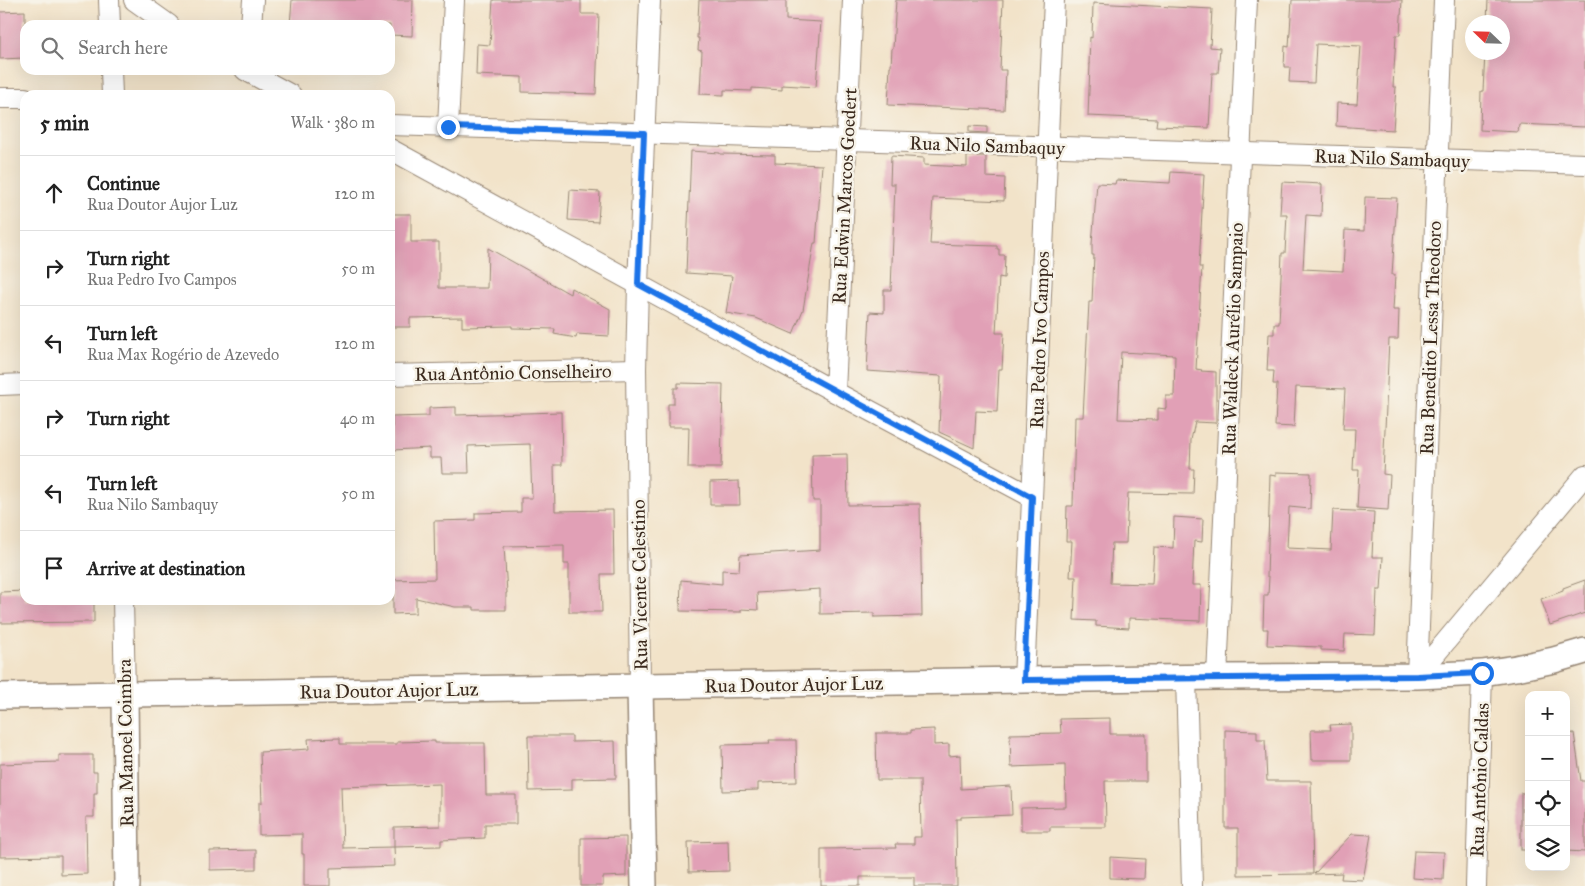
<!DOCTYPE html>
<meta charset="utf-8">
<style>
:root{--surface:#fff;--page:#f6f6f6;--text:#222;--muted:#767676;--line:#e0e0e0}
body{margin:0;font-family:"IM FELL Great Primer",serif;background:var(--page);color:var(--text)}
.controls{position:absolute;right:15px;bottom:15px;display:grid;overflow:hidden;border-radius:10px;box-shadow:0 5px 20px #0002}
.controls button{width:45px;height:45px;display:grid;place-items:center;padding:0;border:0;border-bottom:1px solid var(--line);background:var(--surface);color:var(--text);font:25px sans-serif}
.compass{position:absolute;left:1465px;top:15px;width:45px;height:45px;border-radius:50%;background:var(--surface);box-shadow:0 5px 20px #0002;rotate:293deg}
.stop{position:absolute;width:15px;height:15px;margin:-11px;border:4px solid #1a73e8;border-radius:50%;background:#fff}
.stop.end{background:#1a73e8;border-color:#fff;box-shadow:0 1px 5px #0008}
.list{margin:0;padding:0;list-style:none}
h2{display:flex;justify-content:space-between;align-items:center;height:65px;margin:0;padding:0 20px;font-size:21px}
h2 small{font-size:16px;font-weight:400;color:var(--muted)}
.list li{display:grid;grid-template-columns:32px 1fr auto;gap:15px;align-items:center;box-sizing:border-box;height:75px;padding:0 20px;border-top:1px solid var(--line)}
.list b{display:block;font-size:19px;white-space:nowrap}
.list p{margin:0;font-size:16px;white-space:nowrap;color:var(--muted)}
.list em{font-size:16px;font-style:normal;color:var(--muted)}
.icon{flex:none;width:28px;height:28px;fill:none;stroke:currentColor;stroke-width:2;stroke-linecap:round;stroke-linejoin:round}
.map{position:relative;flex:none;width:1585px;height:886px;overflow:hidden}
.search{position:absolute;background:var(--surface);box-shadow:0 5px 20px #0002;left:20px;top:20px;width:375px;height:55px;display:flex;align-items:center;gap:12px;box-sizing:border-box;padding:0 18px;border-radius:15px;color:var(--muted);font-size:19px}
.panel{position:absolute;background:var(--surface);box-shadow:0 5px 20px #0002;left:20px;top:90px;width:375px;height:515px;border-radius:15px}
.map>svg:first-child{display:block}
.building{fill:#e1a0b6;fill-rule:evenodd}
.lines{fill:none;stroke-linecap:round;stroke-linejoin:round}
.minor-casing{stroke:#968674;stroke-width:22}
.tertiary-casing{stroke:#968674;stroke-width:28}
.minor{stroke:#fff;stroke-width:20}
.tertiary{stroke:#fff;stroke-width:25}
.route{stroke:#1a73e8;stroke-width:6}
.labels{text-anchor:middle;stroke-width:5;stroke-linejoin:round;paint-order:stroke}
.street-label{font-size:19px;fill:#3b2a1e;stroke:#f7f3e8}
</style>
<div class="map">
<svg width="1585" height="886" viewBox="0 0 1585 886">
<rect width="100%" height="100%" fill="#f7f3e8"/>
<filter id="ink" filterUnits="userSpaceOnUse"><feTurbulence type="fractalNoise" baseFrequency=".02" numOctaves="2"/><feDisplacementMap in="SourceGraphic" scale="10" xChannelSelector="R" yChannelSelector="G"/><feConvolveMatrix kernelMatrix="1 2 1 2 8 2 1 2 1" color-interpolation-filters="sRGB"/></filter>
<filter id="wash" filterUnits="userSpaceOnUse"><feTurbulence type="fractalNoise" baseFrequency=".0096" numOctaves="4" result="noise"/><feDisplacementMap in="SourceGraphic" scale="20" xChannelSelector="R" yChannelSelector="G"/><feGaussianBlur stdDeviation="1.12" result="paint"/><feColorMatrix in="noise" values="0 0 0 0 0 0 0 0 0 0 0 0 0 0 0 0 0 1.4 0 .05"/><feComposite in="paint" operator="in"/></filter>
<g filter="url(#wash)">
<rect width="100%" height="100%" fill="#f2e3c9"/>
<g id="blocks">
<g class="building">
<polygon points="292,0 413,0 412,36 390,35 390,25 290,25"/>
<polygon points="493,0 581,0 581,14 599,14 596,94 522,92 522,77 476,75 477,44 490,45"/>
<polygon points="699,0 786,0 786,20 821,22 816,87 782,85 782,90 752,88 752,91 724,90 724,95 700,94 702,51 698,50 699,38 697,38"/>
<polygon points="896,0 1003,0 1000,70 1006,70 1004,110 888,105 890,66 891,66 892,48 893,48"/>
<polygon points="1292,0 1402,0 1400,35 1396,35 1393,87 1396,87 1393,130 1336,126 1337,103 1357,104 1361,46 1316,44 1314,83 1289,82 1290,67 1284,67 1285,46 1289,47"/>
<polygon points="1488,0 1585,0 1585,127 1519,124 1518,132 1480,130 1481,91 1483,91 1485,53 1502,52 1502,22 1487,22"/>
<polygon points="1093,3 1212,9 1210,47 1220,48 1218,73 1212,73 1209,128 1156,126 1157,119 1088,116 1090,64 1089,64 1090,37 1092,38"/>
<polygon points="25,11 25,58 0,59 0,12"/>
<polygon points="969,126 987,127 987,133 969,132"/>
<polygon points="691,151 720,153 720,154 775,155 775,163 822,165 816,243 814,243 803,310 793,334 756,318 726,313 732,276 686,273"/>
<polygon points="891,156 924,158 924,165 967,167 967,156 986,156 986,177 1005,178 1004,201 933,198 930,244 997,246 997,249 999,249 999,255 1005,255 1004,278 999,277 996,333 1004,333 1002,369 999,369 997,412 976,411 974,448 939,432 941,376 867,371 870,312 884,313 884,290 891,290 895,184 890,184"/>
<path d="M1171,172L1204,174L1199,267H1202L1196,369L1202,370L1201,371L1216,372V423L1195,422L1191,440L1190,469H1194L1193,494L1128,493L1126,543H1112L1110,583L1152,584L1154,547L1173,548L1174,517L1203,519L1202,542L1194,541L1192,585H1201L1200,621L1129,618V628L1096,626V621L1074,620L1076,577H1070L1072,541H1066L1067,506H1073L1075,417H1083L1089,302H1092L1094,255H1092V244L1097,183L1115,184L1116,180L1170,183ZM1121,352L1175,355L1174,396H1166V409L1158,408V420L1118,419Z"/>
<polygon points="1282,182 1322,184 1321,216 1306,215 1303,269 1343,271 1345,230 1364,231 1365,197 1397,198 1392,275 1395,275 1393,310 1399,310 1398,339 1389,339 1383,474 1390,475 1388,510 1357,508 1359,470 1353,470 1355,429 1343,429 1345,389 1296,387 1294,427 1275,426 1277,384 1273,384 1274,371 1267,371 1269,334 1274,334 1274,324 1279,324 1282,253 1285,253 1287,214 1280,214"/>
<polygon points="570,190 600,192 598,222 568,220"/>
<polygon points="390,214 411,214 411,242 439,242 439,288 487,288 488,248 570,294 571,288 610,309 609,336 577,334 576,338 554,334 555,329 512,328 512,326 462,327 462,317 410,318 410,327 390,327"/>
<polygon points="678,383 723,384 721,468 688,468 689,427 668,427 668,404 674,404 674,388 678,388"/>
<polygon points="456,407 456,415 561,412 562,465 554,465 555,511 613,510 614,574 601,574 602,612 569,612 569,564 564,564 564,545 504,546 507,593 506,593 506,610 474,610 474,607 455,607 416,598 416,613 393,614 393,592 390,592 390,580 435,579 434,521 475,520 475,513 521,512 521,498 532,498 530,444 468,446 469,473 442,473 441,458 430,458 430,448 393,450 392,417 429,416 429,408"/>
<polygon points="847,454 848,505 920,504 922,616 874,617 874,613 820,614 820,589 757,593 758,610 741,609 741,612 680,611 681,580 722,584 722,570 739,571 740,555 820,550 820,501 813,501 812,455"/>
<polygon points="1276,472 1311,473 1310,509 1289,507 1287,548 1331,550 1333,510 1374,512 1372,557 1383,557 1381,590 1377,590 1375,635 1345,634 1344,651 1321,650 1321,647 1267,645 1268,629 1263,629 1264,595 1268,595 1269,577 1267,577 1270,475 1276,476"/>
<polygon points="739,481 740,505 710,505 710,482"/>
<polygon points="1585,580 1585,613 1550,625 1541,599 1563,591 1563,588"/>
<polygon points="25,591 25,600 94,600 94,622 0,623 0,592"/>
<polygon points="1110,718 1110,734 1146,734 1146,781 1105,781 1106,827 1050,827 1050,831 1021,831 1021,808 1066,807 1065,765 1011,767 1010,734 1061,733 1060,719"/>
<polygon points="1351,724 1351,760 1312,760 1311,730 1331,730 1330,725"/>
<polygon points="934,729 934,745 949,744 949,756 960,755 961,789 1011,786 1012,815 961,817 961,819 956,819 957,886 914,886 914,877 860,877 860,886 821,886 821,849 896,848 895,844 914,844 914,837 921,837 920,780 877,780 876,733 911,733 911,730"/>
<polygon points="1225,730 1257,731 1257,740 1265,740 1267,781 1311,781 1313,874 1238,875 1238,828 1225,828"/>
<polygon points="1574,733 1581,781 1585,781 1585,852 1566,851 1566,734"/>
<polygon points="528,736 572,736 572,742 615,741 616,778 572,779 572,790 529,791"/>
<path d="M340,738V744H397V742L435,741V743H485L486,795H516V824H485V838L441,840V846L394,847L395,866L330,868V886H304V854H302V834L259,835V803H262L260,752L309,749L308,739ZM440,784V826L394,827V847L343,848L341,787Z"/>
<polygon points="769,740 796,740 797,782 758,783 758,790 723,791 722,745 770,744"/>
<polygon points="59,755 93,755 93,772 97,772 97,793 94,793 94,817 86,817 87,874 61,875 61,856 0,857 0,764 59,762"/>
<rect x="1521" y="793" width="8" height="57"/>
<polygon points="1352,834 1371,835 1363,880 1341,879 1342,873 1314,874"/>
<polygon points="626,837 626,876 603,877 603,886 581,886 581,838"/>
<polygon points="728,841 729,871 689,872 688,842"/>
<polygon points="256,850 256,869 210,870 210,851"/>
<polygon points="1414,851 1444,852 1443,880 1412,878"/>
<polygon points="1110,857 1145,859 1144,879 1110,878"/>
</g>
</g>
</g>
<g filter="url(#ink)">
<use href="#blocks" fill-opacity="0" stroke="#968674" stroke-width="1"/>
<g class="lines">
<g class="minor-casing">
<g id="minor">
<polyline points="109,0 110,25"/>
<polyline points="134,0 169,25"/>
<polyline points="251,25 253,0"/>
<polyline points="111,70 112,95"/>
<polyline points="245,70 291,95"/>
<polyline points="0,98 25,98"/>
<polyline points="390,125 1585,164"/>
<polyline points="448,127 454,0"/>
<polyline points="390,149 835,392 1032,497"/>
<polyline points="390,375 636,369"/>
<polyline points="0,385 25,384"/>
<polyline points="835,392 853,0"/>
<polyline points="123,600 125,694"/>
<polyline points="1417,676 1444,0"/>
<polyline points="1417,676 1585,475"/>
<polyline points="1217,677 1247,0"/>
<polyline points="1186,678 1192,886"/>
<polyline points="1024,680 1054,0"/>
<polyline points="640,686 636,369 638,284 650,0"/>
<polyline points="1476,886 1482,673"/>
</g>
</g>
<g class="tertiary-casing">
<g id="tertiary">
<polyline points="640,686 644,886"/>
<polyline points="125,694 127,886"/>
<polyline points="0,696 1217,677 1417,676 1482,673 1516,668 1554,660 1585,651"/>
</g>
</g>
<use href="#minor" class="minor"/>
<use href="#tertiary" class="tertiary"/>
</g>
</g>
<g class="lines" filter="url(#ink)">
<polyline class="route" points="448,127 644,133 638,284 1032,497 1024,680 1417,676 1482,673"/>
</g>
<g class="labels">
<g class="street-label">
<text transform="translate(987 145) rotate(2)" y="7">Rua Nilo Sambaquy</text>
<text transform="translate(1392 158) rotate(2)" y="7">Rua Nilo Sambaquy</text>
<text transform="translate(844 196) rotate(-87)" y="7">Rua Edwin Marcos Goedert</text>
<text transform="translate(1430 338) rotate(-88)" y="7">Rua Benedito Lessa Theodoro</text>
<text transform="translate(1232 339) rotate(-88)" y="7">Rua Waldeck Aurélio Sampaio</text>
<text transform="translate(1039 340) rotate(-88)" y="7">Rua Pedro Ivo Campos</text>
<text transform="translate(513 372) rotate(-1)" y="7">Rua Antônio Conselheiro</text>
<text transform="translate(639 585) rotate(-91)" y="7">Rua Vicente Celestino</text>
<text transform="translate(794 684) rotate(-1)" y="7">Rua Doutor Aujor Luz</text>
<text transform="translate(389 690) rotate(-1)" y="7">Rua Doutor Aujor Luz</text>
<text transform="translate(125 743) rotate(-91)" y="7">Rua Manoel Coimbra</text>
<text transform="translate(1479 780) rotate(-88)" y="7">Rua Antônio Caldas</text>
</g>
</g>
</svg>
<div class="controls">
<button>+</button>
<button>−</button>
<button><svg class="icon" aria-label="locate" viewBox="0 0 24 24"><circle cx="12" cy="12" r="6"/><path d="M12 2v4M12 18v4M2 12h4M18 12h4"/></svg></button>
<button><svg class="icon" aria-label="layers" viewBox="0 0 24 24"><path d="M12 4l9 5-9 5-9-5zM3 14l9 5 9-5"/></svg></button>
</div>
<svg class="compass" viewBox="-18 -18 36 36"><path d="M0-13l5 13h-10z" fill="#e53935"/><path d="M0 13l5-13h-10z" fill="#767676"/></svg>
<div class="stop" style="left:1482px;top:673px"></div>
<div class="stop end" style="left:448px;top:127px"></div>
<div class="search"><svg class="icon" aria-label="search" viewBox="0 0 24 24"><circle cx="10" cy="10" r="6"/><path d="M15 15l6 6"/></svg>Search here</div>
<section class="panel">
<h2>5 min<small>Walk · 380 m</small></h2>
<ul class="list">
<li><svg class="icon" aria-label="ahead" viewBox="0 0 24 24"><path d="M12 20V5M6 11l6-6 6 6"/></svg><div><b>Continue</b><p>Rua Doutor Aujor Luz</p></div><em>120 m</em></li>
<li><svg class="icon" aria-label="right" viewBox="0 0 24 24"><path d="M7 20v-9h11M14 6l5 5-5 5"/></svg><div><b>Turn right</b><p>Rua Pedro Ivo Campos</p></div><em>50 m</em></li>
<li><svg class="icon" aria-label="left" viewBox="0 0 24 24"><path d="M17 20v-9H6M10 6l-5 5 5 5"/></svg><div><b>Turn left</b><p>Rua Max Rogério de Azevedo</p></div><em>120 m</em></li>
<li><svg class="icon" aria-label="right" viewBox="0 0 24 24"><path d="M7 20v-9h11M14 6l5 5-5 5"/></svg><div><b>Turn right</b></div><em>40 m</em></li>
<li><svg class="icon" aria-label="left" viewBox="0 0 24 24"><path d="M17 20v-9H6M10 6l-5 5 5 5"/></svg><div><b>Turn left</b><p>Rua Nilo Sambaquy</p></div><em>50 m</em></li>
<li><svg class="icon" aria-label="arrive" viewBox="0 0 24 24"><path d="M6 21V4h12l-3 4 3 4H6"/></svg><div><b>Arrive at destination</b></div></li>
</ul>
</section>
</div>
